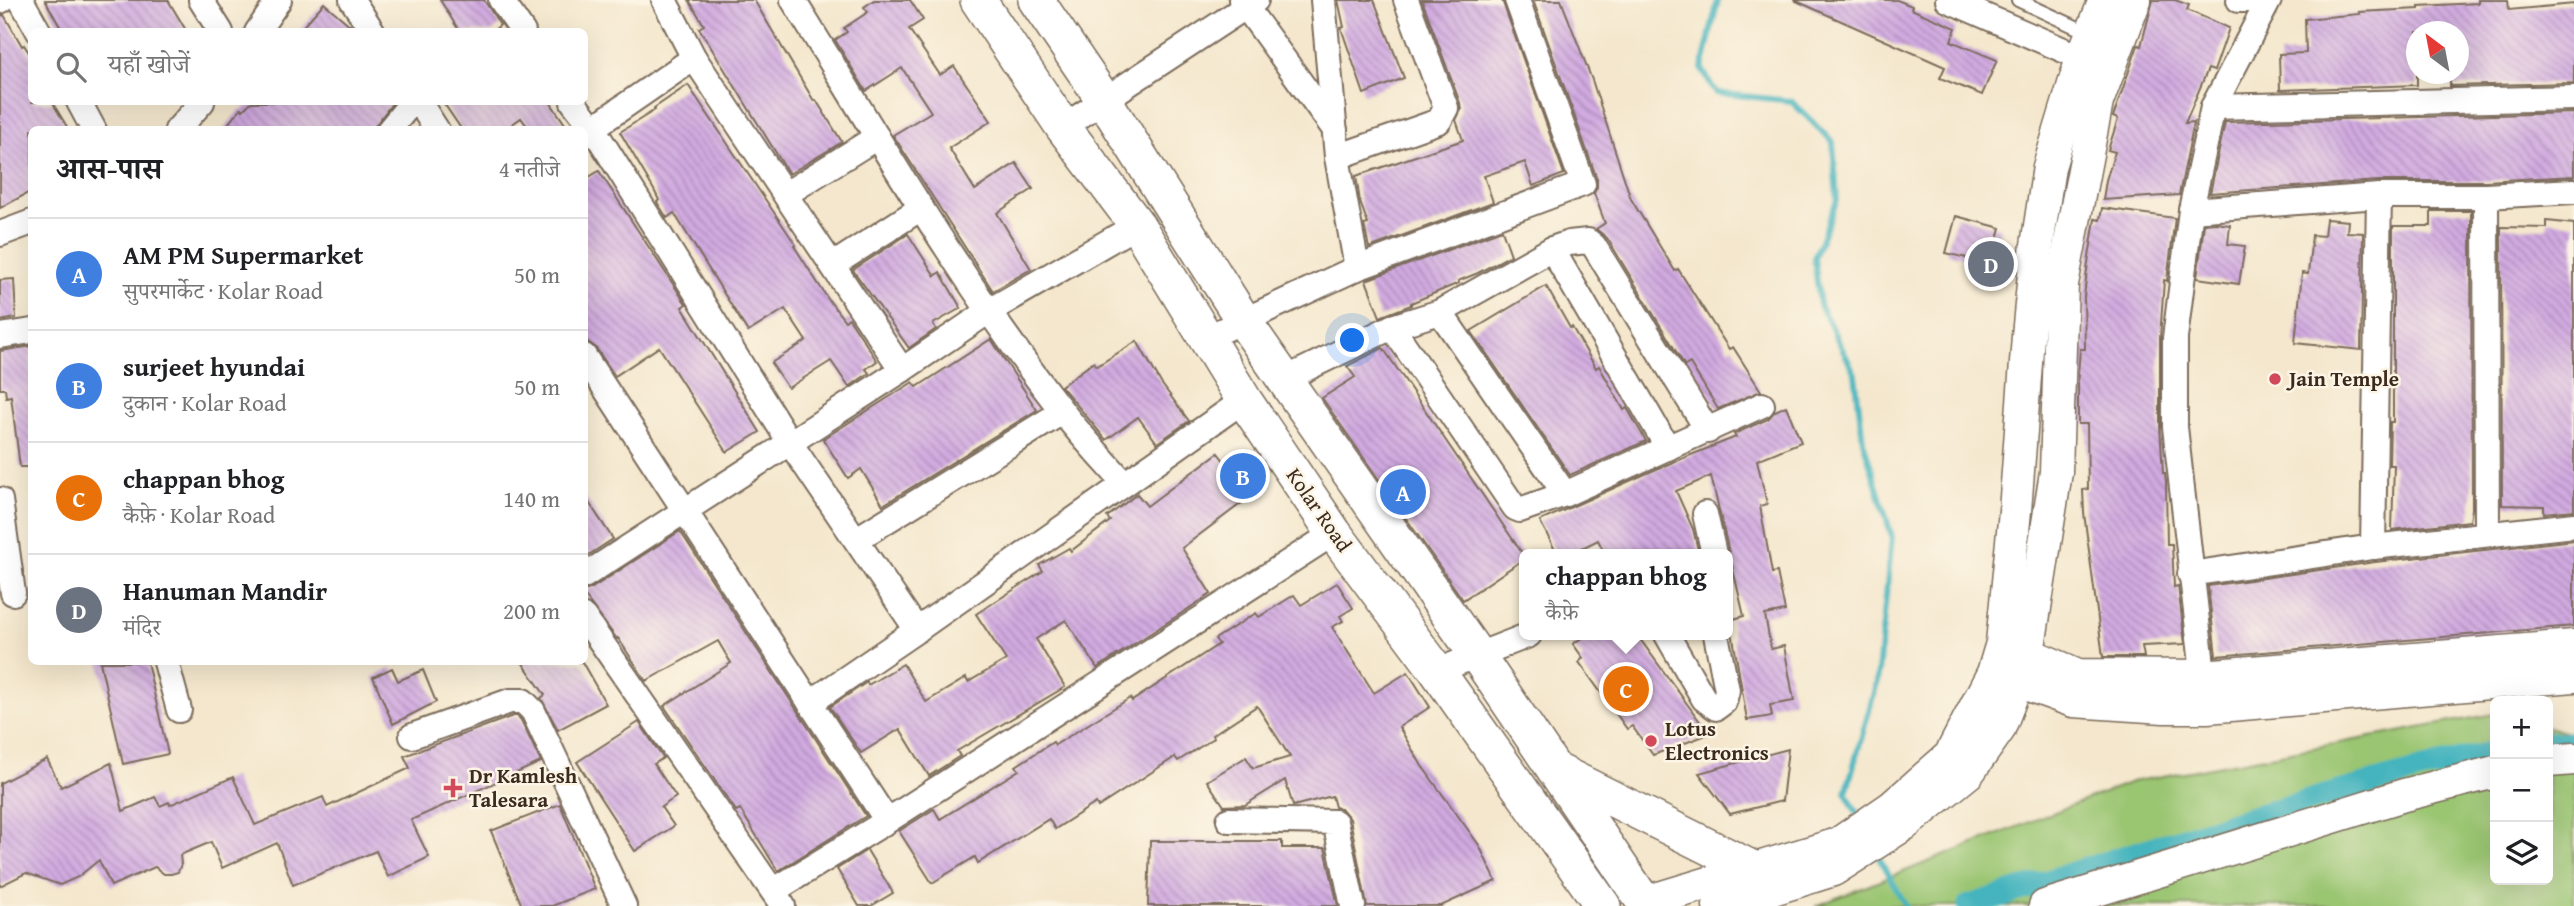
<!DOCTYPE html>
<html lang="hi">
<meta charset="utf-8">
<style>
:root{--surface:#fff;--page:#f6f6f6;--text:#202124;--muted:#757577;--line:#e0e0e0;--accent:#1a73e8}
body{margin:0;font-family:"Gentium Book Plus","Noto Serif Devanagari",serif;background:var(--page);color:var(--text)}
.controls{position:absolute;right:21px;bottom:21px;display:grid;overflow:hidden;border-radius:10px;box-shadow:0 7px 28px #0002}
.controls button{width:63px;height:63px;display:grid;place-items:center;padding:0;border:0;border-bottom:2px solid var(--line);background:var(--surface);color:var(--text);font:35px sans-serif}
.compass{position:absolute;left:2406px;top:21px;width:63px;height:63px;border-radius:50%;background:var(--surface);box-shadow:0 7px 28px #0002;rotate:328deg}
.you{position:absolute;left:1353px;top:341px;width:24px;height:24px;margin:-18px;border:5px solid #fff;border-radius:50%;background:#1a73e8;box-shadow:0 0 0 10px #1a73e833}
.badge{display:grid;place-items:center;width:46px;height:46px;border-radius:50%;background:var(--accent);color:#fff;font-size:23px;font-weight:700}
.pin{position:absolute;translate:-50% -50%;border:4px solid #fff;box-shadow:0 2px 7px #0006}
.popup{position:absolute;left:1519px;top:549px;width:214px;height:91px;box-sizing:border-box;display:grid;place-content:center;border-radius:10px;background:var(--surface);filter:drop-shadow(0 2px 5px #0005);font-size:23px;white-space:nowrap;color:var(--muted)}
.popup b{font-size:26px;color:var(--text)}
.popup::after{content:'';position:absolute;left:50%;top:100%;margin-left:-14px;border:14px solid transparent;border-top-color:var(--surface)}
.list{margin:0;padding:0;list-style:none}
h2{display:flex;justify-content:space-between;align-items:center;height:91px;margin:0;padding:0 28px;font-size:30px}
h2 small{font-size:23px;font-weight:400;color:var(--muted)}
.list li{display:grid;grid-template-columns:46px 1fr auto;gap:21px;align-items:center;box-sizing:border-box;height:112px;padding:0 28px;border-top:2px solid var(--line)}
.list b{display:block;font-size:26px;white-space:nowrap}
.list p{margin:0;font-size:23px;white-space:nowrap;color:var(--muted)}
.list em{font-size:23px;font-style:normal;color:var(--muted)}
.icon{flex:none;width:38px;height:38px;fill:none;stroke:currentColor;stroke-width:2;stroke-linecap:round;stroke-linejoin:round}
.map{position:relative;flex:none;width:2574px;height:906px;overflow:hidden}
.search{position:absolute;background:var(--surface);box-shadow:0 7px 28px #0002;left:28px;top:28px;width:560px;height:77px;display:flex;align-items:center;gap:18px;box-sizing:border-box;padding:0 24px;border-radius:10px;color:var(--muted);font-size:26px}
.panel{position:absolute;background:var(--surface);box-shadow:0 7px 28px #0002;left:28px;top:126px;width:560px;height:539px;border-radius:10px}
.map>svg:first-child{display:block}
.green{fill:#9ac571;stroke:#6a7848;stroke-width:2}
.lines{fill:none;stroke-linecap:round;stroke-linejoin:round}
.stream{stroke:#45b4be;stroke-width:6}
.canal{stroke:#45b4be;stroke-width:23}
.building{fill:url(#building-back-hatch)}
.service-casing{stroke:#7c6c5b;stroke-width:16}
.minor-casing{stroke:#7c6c5b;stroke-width:28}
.tertiary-casing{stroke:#7c6c5b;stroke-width:35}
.secondary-casing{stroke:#7c6c5b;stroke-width:38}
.service{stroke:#fff;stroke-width:12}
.minor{stroke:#fff;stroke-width:24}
.tertiary{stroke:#fff;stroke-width:32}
.secondary{stroke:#fff;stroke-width:35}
.poi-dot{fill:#d1495b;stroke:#fcf5e5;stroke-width:2.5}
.labels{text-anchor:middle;stroke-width:5;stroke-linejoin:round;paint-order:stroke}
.poi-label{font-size:21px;font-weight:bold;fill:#3b2a1e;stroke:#fcf5e5;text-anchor:start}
.street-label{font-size:21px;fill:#3b2a1e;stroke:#fcf5e5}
</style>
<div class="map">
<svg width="2574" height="906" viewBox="0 0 2574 906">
<defs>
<pattern id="building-back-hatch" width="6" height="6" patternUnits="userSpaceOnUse" patternTransform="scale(1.75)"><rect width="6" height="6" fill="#d1aae1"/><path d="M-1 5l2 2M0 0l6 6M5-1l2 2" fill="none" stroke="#ab8bb6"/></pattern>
</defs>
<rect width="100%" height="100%" fill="#fcf5e5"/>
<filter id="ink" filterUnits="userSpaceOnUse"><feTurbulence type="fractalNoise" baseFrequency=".0143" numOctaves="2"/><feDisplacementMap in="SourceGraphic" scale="14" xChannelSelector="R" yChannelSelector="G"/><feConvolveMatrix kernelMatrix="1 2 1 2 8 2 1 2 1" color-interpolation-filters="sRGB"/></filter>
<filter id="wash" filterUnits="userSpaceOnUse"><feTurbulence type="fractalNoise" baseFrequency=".00686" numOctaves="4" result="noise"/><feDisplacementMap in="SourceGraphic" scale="28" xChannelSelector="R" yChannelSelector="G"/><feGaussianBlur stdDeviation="1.57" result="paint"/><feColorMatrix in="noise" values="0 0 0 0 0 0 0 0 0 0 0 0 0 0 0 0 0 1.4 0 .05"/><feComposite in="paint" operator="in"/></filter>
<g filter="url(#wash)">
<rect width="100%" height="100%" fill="#f4e7cd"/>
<polygon class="green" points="2494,714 2495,880 2548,880 2548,727 2574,734 2574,906 1816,906 2131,782"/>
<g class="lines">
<g class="stream">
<polyline points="1718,0 1702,69 1716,93 1791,101 1833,142 1837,200 1814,258 1820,305 1855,374 1863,441 1892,537 1877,682 1846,793 1860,819"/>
<polyline points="1877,854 1906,906"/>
</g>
<g class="canal">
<polyline points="2548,743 2574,743"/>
<path d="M1969,906C2143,851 2317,793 2495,752"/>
</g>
</g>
<g id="blocks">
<g class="building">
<polygon points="45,0 168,0 187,32 63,32"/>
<polygon points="440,0 484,0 500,25 492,32 460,32"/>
<polygon points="689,0 754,0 814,101 816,100 842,142 789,174 699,28 704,25"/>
<polygon points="874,0 910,0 923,20 909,29 940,75 954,66 991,121 949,148 975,190 1016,163 1033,189 997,213 1031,269 993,291 893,135 931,112 902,68 866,91 835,40 847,32 844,28 868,12 864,7"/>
<polygon points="1338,0 1374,0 1404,78 1364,94 1341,28 1344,27"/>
<polygon points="1422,0 1502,0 1564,174 1533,186 1525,162 1484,176 1493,202 1369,248 1364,225 1368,224 1360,202 1356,176 1463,140 1456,120 1461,110 1460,103"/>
<polygon points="1533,0 1561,0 1592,80 1631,199 1675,271 1678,269 1729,349 1733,347 1761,391 1718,409 1690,363 1685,366 1607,238 1596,229 1605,223 1594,193 1597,187 1597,179"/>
<polygon points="1794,0 1897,0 1912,6 1911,9 1956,28 1951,41 1997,60 1982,95 1940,78 1945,67"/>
<polygon points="2153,0 2175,0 2189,5 2187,10 2229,28 2214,71 2208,69 2185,123 2194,122 2179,195 2103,200 2106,180 2115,152 2108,150 2118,119 2113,117 2138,45 2141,46"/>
<polygon points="2478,0 2508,0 2509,10 2574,4 2574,83 2450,86 2450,74 2459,74 2459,32 2417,32 2417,85 2280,90 2279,54 2306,53 2305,19 2360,14 2359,12 2419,9 2419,6 2478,3"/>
<polygon points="324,3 353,28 355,32 298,32"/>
<polygon points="4,15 22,46 24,45 32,57 32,102 52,102 69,130 32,130 32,191 0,208 0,16"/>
<polygon points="688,85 796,245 794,246 828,299 845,321 849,318 877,361 866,369 869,373 849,387 831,361 788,388 771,363 806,341 785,309 748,332 674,213 667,218 657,202 659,200 654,190 620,132 655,110 654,108"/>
<polygon points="251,102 393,102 372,130 223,130 241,108 243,110"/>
<polygon points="443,102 550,102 569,130 530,130 521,118 504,130 462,130"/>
<polygon points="2574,113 2574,176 2486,181 2378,181 2210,193 2225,122"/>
<polygon points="599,171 686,304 682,307 760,432 727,452 659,347 615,376 596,348 584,339 584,180"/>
<polygon points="2102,208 2175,218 2167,281 2164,280 2160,338 2160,427 2163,473 2165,473 2166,483 2167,544 2172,544 2174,587 2178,586 2185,644 2142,646 2144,657 2103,657 2084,513 2083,490 2088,489 2087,424 2078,424 2078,374 2080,349 2085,349 2084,297 2087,270 2095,219 2100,220"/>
<polygon points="2431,211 2471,211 2472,509 2470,521 2392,530 2394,465 2389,465 2390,422 2393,422 2393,226 2431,226"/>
<polygon points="1956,216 2001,228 1991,264 1946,253"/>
<polygon points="2326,219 2348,221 2347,232 2363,233 2361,350 2295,343 2302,273 2308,274 2312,235 2324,236"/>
<polygon points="2547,221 2574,224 2574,510 2544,513 2544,506 2502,505 2501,227 2547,228"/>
<polygon points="2216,223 2230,225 2228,244 2245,246 2239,284 2197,278 2204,224"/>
<polygon points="1502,230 1511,255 1478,273 1458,281 1459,283 1411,303 1411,305 1380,317 1366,280"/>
<polygon points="908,234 935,276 940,272 961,308 933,324 936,329 909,348 853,270"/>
<polygon points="14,279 16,318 0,321 0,280"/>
<polygon points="1546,286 1570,328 1572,327 1596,368 1599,366 1624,410 1627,408 1646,441 1570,475 1471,331"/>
<polygon points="991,339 1037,410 883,505 861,469 848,478 823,439 913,382 917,387"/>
<polygon points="1137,341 1161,383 1189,421 1157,443 1138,417 1106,440 1061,386 1094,362 1097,366"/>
<polygon points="32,346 32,467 20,467 11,396 6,397 5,389 0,389 0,351"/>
<polygon points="1383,348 1524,556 1524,559 1463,600 1322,398 1355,377 1347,366"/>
<polygon points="1786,406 1801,442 1757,460 1767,504 1760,506 1772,573 1777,572 1785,611 1765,615 1771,649 1784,646 1794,701 1770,705 1772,716 1747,720 1730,620 1744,616 1711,476 1676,491 1693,529 1699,554 1605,554 1598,540 1570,554 1557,554 1540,521 1661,467 1736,437 1734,434 1768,419 1775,411"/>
<polygon points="1218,453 1251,496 1182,548 1211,594 1097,668 1066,620 1036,639 1065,687 957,751 960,756 929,776 900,729 861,753 830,707 867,682 868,685 903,664 926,702 966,678 968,682 1006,660 976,614 1043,571 1039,565 1069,548 1071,551 1110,521 1107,517 1137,494 1147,506"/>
<polygon points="584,495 613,539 584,558"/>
<polygon points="680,531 866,816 778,871 740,809 736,811 664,706 731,663 718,641 646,681 618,638 617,639 584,595 584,591 592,588"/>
<polygon points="2574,540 2574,626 2216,656 2208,586 2375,562"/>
<polygon points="1337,583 1353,608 1340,616 1343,621 1332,627 1374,693 1408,672 1430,707 1399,727 1422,766 1479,845 1496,881 1441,906 1367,906 1350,819 1342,809 1335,807 1332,796 1293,806 1285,780 1245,805 1224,806 1207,781 1246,757 1253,768 1290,757 1257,706 1212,735 1214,738 1178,761 1175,757 1098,807 1096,803 1055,829 1049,819 978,863 975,857 932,883 899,831 934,809 940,819 1019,770 1016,766 1053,742 1055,745 1130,698 1132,701 1219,644 1215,639 1256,613 1259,617 1294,595 1301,605"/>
<polygon points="1586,635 1637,635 1709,734 1653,755 1632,726 1627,729 1579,662 1583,658 1573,644"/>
<polygon points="100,662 147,662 168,754 123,764"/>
<polygon points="522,662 582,662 606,704 558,730 541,698 545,695"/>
<polygon points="392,668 398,681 423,670 436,702 393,724 373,677"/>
<polygon points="513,716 517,716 521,720 541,762 411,820 429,857 388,877 376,851 293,885 277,843 222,868 211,842 180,855 181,864 178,872 171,874 164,874 155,867 111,886 99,860 78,877 60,885 26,873 0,886 0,783 47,759 61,787 111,763 123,811 155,797 160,806 169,802 170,805 233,777 255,825 323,797 327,807 410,768 404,756"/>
<polygon points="639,722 663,758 654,764 676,797 661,807 674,826 635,851 577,762"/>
<polygon points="1788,749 1782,801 1730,814 1699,773"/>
<polygon points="560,804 595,889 552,906 522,906 491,831"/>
<polygon points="1150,841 1282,841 1282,848 1325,848 1338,906 1148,906"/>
<polygon points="867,850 893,893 871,906 859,906 837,869"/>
</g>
</g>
</g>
<g filter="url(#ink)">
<use href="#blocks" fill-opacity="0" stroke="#7c6c5b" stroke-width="2"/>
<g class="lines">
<g class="service-casing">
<polyline id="service" points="2018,0 2091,34"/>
</g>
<g class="minor-casing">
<g id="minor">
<polyline points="21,0 39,32"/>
<polyline points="201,0 221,32"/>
<polyline points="352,0 373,32"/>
<polyline points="501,0 523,32"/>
<polyline points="664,0 694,58 902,370"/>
<path d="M793,0C879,139 961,282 1062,411C1081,436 1103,459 1124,483"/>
<polyline points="1241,0 1335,130"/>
<polyline points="1323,0 1337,157 1357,268"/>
<polyline points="1948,0 2082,58"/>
<polyline points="2239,0 2250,0"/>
<polyline points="0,1 2,0"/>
<polyline points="257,32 279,0"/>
<polyline points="79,102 94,130"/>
<polyline points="419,102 437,130"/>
<polyline points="573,102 593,128 790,443 917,630"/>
<polyline points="2213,107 2574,98"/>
<polyline points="1063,127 1256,0"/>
<polyline points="177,130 202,102"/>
<polyline points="389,130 412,102"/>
<polyline points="584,134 694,58"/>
<polyline points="1337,157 1439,121 1446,108 1406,0"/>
<polyline points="786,194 877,137"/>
<polyline points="2486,196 2487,533"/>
<polyline points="2191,210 2379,196 2486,196 2574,191"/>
<polyline points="0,234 32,222"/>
<polyline points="1552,249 1668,448"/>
<polyline points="833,265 921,208"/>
<polyline points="1440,312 1565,494"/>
<polyline points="1392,327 1515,508 1520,510 1565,494 1762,405"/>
<polyline points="0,336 32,331"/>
<polyline points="1206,338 1357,268 1583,184 1517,0"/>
<polyline points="584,356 887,821"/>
<polyline points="1285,379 1392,327 1440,312 1552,249 1569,243 1588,241 1594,246 1708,431"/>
<polyline points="0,500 13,593"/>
<polyline points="1705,514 1714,554"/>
<polyline points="857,539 1062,412"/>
<polyline points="2373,547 2379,196"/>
<polyline points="2190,574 2373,547 2574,525"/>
<polyline points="584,576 902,370 989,311 1137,225"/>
<polyline points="584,617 783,906"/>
<polyline points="1667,635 1704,699 1716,708 1724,702 1727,690 1716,635"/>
<polyline points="166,662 179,710"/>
<polyline points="1437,671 1529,635"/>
<polyline points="2205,691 2175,427 2175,338 2191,210 2213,107 2269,0"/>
<polyline points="810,703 917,630 1244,400"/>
<polyline points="412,736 510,701 523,701 533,711 624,906"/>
<polyline points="1229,820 1335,822 1353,906"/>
<polyline points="773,891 887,821 1334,533"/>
</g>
</g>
<g class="tertiary-casing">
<g id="tertiary">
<polyline points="2010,646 2078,675 2202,676 2574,646"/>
<polyline points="2001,675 2073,701 2164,707 2207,707 2574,676"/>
<polyline points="2548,761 2574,759"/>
<polyline points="1649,901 1838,844 1892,807 1950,756 1993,673 2002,643 2015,511 2028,336 2036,252 2049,167 2082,58 2105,0"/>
<polyline points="1719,906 1833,870 1905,824 1968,773 1999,729 2028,653 2056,472 2062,284 2097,102 2135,0"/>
<polyline points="2045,906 2404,795 2495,772"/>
</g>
</g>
<g class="secondary-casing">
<g id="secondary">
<polyline points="978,0 1063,127 1137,225 1244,400 1334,533 1437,671 1603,906"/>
<polyline points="1036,0 1104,100 1243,320 1477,655 1640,896"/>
<polyline points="1557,771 1755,870"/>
</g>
</g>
<use href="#service" class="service"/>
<use href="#minor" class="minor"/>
<use href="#tertiary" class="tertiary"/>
<use href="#secondary" class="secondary"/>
</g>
</g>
<g class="poi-dot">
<circle cx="2275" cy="379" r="7"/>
<circle cx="1651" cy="741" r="7"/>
<path d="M449.5 777.5h7v7h7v7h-7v7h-7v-7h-7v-7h7z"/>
</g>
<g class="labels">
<g class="poi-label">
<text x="2289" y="386">Jain Temple</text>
<text x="1665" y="736">Lotus<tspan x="1665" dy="24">Electronics</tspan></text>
<text x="469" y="783">Dr Kamlesh<tspan x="469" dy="24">Talesara</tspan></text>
</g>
<g class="street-label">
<text transform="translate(1319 510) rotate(55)" y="7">Kolar Road</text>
</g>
</g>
</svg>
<div class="controls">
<button>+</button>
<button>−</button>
<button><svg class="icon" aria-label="layers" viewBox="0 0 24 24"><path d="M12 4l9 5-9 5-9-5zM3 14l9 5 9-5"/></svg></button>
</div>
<svg class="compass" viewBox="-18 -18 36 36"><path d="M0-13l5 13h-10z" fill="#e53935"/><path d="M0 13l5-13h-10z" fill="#757577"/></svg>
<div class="you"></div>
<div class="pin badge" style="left:1403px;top:492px;background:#3f7fe0">A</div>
<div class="pin badge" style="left:1243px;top:476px;background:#3f7fe0">B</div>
<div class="pin badge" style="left:1626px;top:689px;background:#e8710a">C</div>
<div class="popup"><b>chappan bhog</b>कैफ़े</div>
<div class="pin badge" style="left:1991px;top:264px;background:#6b7280">D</div>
<div class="search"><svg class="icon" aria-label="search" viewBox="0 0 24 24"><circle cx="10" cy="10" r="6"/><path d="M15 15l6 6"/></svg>यहाँ खोजें</div>
<section class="panel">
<h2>आस-पास<small>4 नतीजे</small></h2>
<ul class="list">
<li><span class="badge" style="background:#3f7fe0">A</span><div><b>AM PM Supermarket</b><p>सुपरमार्केट · Kolar Road</p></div><em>50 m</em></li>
<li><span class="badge" style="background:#3f7fe0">B</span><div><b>surjeet hyundai</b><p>दुकान · Kolar Road</p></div><em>50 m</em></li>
<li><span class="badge" style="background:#e8710a">C</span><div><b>chappan bhog</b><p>कैफ़े · Kolar Road</p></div><em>140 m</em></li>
<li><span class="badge" style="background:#6b7280">D</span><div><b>Hanuman Mandir</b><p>मंदिर</p></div><em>200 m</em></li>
</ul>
</section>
</div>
